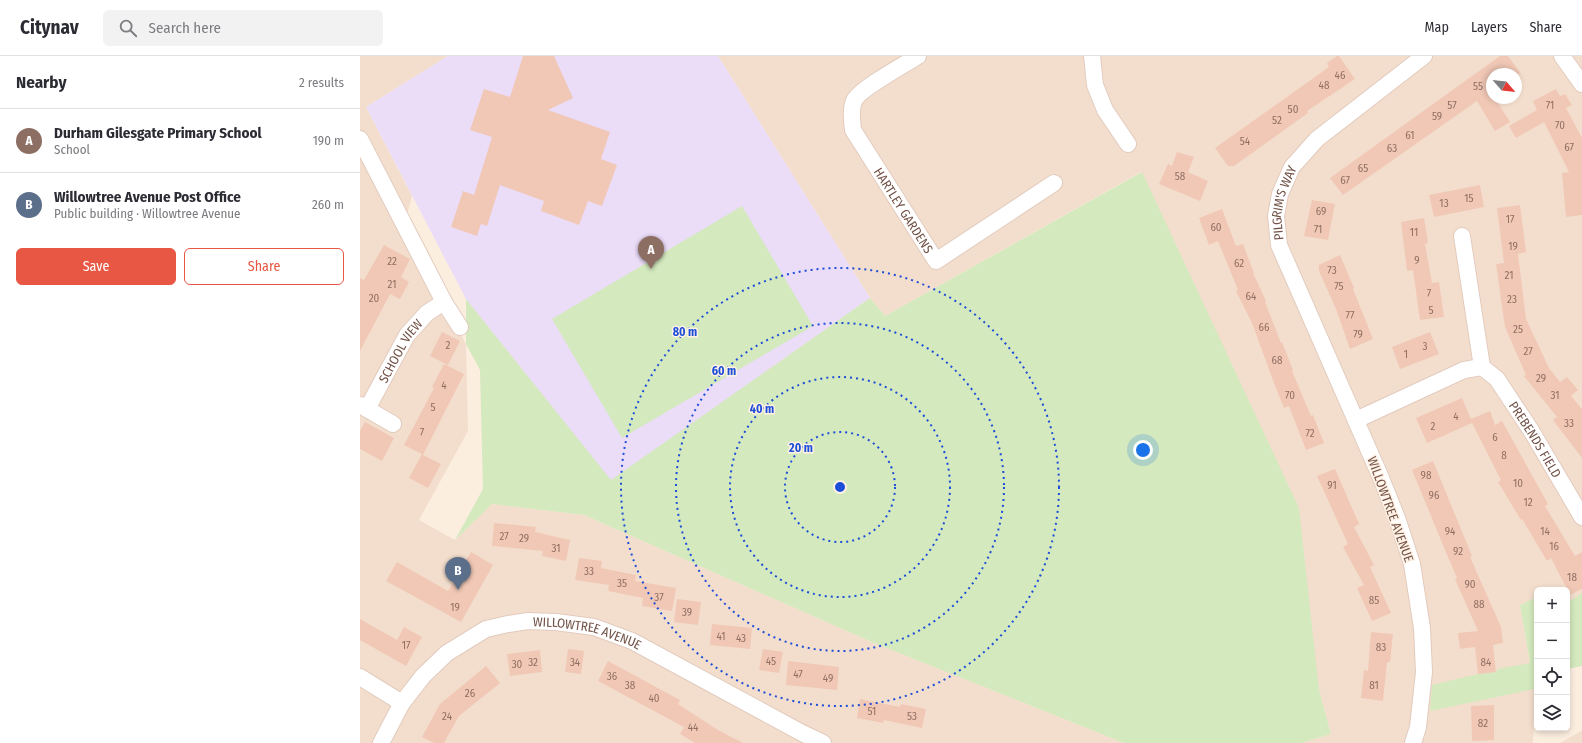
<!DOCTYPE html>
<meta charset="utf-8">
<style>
:root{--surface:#fff;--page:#f2f2f3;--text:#2b2b33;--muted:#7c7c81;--line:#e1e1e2;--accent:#e75743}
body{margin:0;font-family:"Fira Sans Condensed",sans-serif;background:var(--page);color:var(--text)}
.controls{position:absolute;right:12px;bottom:12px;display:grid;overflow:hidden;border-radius:6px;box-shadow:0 2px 6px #0003}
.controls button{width:36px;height:36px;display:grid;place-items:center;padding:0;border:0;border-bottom:1px solid var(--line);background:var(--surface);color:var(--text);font:20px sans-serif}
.compass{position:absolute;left:1126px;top:12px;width:36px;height:36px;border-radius:50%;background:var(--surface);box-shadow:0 2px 6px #0003;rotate:118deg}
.you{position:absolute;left:783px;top:394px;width:14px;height:14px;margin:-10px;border:3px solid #fff;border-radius:50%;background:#1a73e8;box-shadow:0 0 0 6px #1a73e833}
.badge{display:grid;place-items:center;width:26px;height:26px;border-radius:50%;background:var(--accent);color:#fff;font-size:13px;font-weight:700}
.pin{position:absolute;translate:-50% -33px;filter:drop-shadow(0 1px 2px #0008)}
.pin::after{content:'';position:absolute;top:21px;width:14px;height:12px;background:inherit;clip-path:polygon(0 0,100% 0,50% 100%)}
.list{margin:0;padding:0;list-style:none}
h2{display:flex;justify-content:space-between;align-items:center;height:52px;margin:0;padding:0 16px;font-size:17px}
h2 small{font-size:13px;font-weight:400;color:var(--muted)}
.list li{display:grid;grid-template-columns:26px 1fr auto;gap:12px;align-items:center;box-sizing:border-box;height:64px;padding:0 16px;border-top:1px solid var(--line)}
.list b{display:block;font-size:15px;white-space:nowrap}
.list p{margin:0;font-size:13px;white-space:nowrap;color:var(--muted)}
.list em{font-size:13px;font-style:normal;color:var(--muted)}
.actions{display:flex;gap:8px;padding:12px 16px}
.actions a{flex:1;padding:9px 0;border:1px solid var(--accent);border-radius:6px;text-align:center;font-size:14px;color:var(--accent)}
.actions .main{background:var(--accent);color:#fff}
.icon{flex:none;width:22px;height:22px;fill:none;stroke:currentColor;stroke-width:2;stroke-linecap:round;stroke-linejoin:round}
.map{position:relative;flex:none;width:1222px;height:687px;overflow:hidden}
header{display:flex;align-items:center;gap:24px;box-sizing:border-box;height:56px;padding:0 20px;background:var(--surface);border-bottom:1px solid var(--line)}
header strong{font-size:19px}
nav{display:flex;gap:22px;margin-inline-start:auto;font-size:14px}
.search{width:280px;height:36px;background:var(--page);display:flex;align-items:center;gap:10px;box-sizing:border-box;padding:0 14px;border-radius:6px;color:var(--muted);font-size:15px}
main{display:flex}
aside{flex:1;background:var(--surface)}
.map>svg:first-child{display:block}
.residential{fill:#f3decd;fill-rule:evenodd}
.education{fill:#ebdcf8}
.green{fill:#d4e9be}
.building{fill:#f1c8b6}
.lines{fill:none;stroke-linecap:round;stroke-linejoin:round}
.street-casing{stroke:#e2cbbe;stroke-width:18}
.street{stroke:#fff;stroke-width:16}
.ring{fill:none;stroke:#1d4ed8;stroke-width:2;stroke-dasharray:2 4}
.labels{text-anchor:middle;stroke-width:3;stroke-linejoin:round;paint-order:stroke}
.number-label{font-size:11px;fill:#927063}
.street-label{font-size:13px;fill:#725247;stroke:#fff2e5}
.centre{fill:#1d4ed8;stroke:#fff2e5;stroke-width:2}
.ring-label{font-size:12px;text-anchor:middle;font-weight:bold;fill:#1d4ed8;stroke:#fff2e5;stroke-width:3;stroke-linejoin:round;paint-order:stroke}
</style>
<header>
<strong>Citynav</strong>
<div class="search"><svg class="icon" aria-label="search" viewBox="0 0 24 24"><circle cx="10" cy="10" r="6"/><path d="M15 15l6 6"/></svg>Search here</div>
<nav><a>Map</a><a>Layers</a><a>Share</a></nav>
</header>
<main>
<aside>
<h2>Nearby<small>2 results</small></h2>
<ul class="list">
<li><span class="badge" style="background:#8d6e63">A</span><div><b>Durham Gilesgate Primary School</b><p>School</p></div><em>190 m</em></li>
<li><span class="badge" style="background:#5c6f8a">B</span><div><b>Willowtree Avenue Post Office</b><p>Public building · Willowtree Avenue</p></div><em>260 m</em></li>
</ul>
<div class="actions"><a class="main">Save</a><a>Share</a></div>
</aside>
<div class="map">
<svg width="1222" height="687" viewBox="0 0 1222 687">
<rect width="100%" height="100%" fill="#fceedf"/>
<g class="residential">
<polygon points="0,0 88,0 6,51 52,140 44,170 106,288 108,375 59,464 95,484 132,448 224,459 514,587 764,687 0,687"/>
<path d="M358,0H1222V537L1207,547V534H1177V541L1160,549L1175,638L1173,687H941L971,678L959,634L781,116L525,260L510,242ZM1132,18H1156V42H1132Z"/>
<polygon points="1222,674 1222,687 1200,687 1221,675"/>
</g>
<polygon class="education" points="88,0 358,0 510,242 251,425 106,243 6,51"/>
<g class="green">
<polygon points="782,116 939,452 959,634 971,678 941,687 764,687 514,587 224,459 132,448 95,484 123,433 120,314 106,288 106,243 251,424 510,242 525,260"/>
<polygon points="382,150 453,270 262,382 192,263"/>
<polygon points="1222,537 1222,610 1207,613 1207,547"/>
<polygon points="1177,541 1177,633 1174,633 1070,655 1072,629 1118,618 1136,616 1138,613 1170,607 1160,549"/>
</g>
<g class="building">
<polygon points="163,0 194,0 213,42 188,54 250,76 241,103 257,109 242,150 228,145 219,169 181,155 184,145 140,129 127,170 121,168 117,180 91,171 103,135 114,139 132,81 110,74 124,33 150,41"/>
<polygon points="977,0 979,0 995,23 947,55 948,57 874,110 868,110 855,92 969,11 967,7"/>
<polygon points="1140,0 1148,0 1161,18 1132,18 1132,42 1135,42 1150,66 1135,75 1117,45 983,139 970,122"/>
<polygon points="1196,33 1200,40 1205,38 1212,49 1206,52 1222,82 1222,159 1206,161 1202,117 1209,116 1184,66 1156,82 1149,70 1177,54 1173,45"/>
<polygon points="817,96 834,101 828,116 848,125 840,145 799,128 808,108 812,110"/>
<polygon points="1120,129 1124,151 1074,161 1069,139"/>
<polygon points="952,144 975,148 968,184 944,180"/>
<polygon points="1160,149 1166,196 1158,198 1166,263 1189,312 1200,326 1207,321 1218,334 1211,340 1222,353 1222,402 1193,364 1197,361 1164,320 1166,319 1145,271 1136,208 1144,207 1137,152"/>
<polygon points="862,153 876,190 883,188 894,217 893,217 906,245 905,246 921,287 922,286 933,314 932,315 951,360 953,359 964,387 946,394 929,350 924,352 917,335 892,267 876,235 878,234 858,185 849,189 839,162"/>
<polygon points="1064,162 1068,187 1065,188 1072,227 1079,226 1084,261 1060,264 1053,214 1047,215 1041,166"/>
<polygon points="24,189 50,203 41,221 49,226 40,243 30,238 0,295 0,222 4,224"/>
<polygon points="980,199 994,232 993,233 1013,283 990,293 976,253 959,215 959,209"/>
<polygon points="82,276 100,285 88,309 70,300"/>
<polygon points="1070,276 1079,298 1040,313 1032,291"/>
<polygon points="84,308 104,318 63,399 81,408 68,432 49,422 62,398 44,389 74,332 72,331"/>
<polygon points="1102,342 1111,363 1130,355 1135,369 1142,365 1188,448 1185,450 1215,500 1222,496 1222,533 1210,539 1191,502 1187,505 1162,463 1161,464 1138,426 1141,424 1112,367 1067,387 1056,362"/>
<polygon points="5,366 34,382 22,405 0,393 0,375"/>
<polygon points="1073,405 1112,500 1110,501 1141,571 1143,587 1133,589 1136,616 1118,618 1115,591 1100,593 1098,577 1118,575 1095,523 1097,522 1083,489 1052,414"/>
<polygon points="975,413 999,468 994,471 1014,509 1010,511 1031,557 1012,565 997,532 1004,529 983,491 988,488 957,420"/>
<polygon points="134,467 176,471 175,476 210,484 206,505 182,500 183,495 132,490"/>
<polygon points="111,496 133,509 101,566 26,525 37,506 88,535"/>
<polygon points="219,502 242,505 241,512 276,519 275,525 316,532 312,555 282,550 283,542 248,535 249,529 215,524"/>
<polygon points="317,543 341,546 338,569 314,566"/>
<polygon points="0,563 37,584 44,571 62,581 46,610 0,584"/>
<polygon points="352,568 392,572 390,593 350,589"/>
<polygon points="1011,576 1033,578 1030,606 1027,606 1023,645 1001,642 1004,614 1008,615"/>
<polygon points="208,593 224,595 221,618 205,616"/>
<polygon points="403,593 423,596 419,617 399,614"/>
<polygon points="180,594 182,616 150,620 147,598"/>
<polygon points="248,605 320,644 318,648 358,674 383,687 335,687 320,678 324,671 238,625"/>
<polygon points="428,605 479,611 477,634 426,629"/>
<polygon points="126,610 140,627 99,660 84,687 74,687 62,681 80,648"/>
<polygon points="500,643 540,651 541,648 566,653 562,672 524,664 523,667 497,662"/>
<polygon points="1134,649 1134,684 1112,685 1111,650"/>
</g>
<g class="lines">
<g class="street-casing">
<g id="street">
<path id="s1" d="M558,0C544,9 503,31 495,43C490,52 492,64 493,74L576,205L694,127"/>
<polyline points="732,0 735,29 745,54 768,88"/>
<polyline points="1202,0 1222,28"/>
<polyline points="0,83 84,246 100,271"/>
<polyline points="1102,180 1122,311"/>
<polyline points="0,349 33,368"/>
<path id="s2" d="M7,353L47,279L67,257L84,246"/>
<path id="s3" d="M996,364L1104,314L1122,311L1137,323L1172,376L1222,461"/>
<polyline points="0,621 42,647"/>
<path id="s4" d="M21,687L42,647L63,620L87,597L126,573L148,568L168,565L196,566L234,571L272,585L442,677L463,687"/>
<path id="s5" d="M1053,687L1058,671L1064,616L1062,572L1052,508L1037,462L1021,422L919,189L916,160L920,138L932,111L957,83L1064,0"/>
</g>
</g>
<use href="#street" class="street"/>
</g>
<g class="ring">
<circle cx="480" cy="431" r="55"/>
<circle cx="480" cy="431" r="110"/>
<circle cx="480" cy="431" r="164"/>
<circle cx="480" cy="431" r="219"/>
</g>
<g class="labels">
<g class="number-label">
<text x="980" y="23">46</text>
<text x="964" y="33">48</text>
<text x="1118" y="34">55</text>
<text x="1092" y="53">57</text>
<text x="1190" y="53">71</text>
<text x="933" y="57">50</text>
<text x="1077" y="64">59</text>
<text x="917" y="68">52</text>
<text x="1200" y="73">70</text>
<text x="1050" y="83">61</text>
<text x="885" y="89">54</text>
<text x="1209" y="95">67</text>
<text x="1032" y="96">63</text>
<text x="1003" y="116">65</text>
<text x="820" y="124">58</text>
<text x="985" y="128">67</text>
<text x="1109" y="146">15</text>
<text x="1084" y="151">13</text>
<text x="961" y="159">69</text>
<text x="1150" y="167">17</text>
<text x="856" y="175">60</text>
<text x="958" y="177">71</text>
<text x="1054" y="180">11</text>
<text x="1153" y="194">19</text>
<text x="1057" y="208">9</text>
<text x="32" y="209">22</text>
<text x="879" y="211">62</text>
<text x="972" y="218">73</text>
<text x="1149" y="223">21</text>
<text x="32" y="232">21</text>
<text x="979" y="234">75</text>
<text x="1069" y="241">7</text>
<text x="891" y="244">64</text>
<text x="14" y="246">20</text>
<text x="1152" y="247">23</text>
<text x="1071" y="258">5</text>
<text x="990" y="263">77</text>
<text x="904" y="275">66</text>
<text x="1158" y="277">25</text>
<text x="998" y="282">79</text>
<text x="88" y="293">2</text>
<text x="1065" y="294">3</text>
<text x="1168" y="299">27</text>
<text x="1046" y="302">1</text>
<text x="917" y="308">68</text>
<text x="1181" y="326">29</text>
<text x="84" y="333">4</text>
<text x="930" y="343">70</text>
<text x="1195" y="343">31</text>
<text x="73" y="355">5</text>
<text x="1096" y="364">4</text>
<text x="1209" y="371">33</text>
<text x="1073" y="374">2</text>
<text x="62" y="380">7</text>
<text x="950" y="381">72</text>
<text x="1135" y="385">6</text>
<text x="1144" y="403">8</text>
<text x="1066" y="423">98</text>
<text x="1158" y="431">10</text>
<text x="972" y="433">91</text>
<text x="1074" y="443">96</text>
<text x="1168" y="450">12</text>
<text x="1090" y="479">94</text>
<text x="1185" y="479">14</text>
<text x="144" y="484">27</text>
<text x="164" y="486">29</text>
<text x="1194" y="494">16</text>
<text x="196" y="496">31</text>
<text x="1098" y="499">92</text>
<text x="229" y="519">33</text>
<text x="1212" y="525">18</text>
<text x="262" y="531">35</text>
<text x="1110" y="532">90</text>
<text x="299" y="545">37</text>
<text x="1014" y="548">85</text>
<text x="1119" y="552">88</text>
<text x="95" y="555">19</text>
<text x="327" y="560">39</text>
<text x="361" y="584">41</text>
<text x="381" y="586">43</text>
<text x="46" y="593">17</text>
<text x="1021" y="595">83</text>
<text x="411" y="609">45</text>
<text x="173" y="610">32</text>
<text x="215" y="610">34</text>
<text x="1126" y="610">84</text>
<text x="157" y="612">30</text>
<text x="438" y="622">47</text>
<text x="252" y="624">36</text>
<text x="468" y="626">49</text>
<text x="270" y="633">38</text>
<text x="1014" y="633">81</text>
<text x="110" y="641">26</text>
<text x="294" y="646">40</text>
<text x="512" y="659">51</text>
<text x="87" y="664">24</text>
<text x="552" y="664">53</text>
<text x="1123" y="671">82</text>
<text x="333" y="675">44</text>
</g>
<g class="street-label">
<text dy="5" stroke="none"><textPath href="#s5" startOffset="570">PILGRIM'S WAY</textPath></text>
<text dy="5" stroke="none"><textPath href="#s1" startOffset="203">HARTLEY GARDENS</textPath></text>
<text dy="5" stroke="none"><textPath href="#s2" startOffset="67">SCHOOL VIEW</textPath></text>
<text dy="5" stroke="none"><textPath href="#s3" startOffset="228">PREBENDS FIELD</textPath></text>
<text transform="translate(1031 453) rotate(70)" y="5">WILLOWTREE AVENUE</text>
<text dy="5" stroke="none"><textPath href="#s4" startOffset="262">WILLOWTREE AVENUE</textPath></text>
</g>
</g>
<circle cx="480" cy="431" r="6" class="centre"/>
<g class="ring-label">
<text x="325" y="280">80 m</text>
<text x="364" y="319">60 m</text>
<text x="402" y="357">40 m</text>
<text x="441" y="396">20 m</text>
</g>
</svg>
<div class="controls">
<button>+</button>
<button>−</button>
<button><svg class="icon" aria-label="locate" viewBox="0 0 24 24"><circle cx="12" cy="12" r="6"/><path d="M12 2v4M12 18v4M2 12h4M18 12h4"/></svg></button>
<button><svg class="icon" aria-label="layers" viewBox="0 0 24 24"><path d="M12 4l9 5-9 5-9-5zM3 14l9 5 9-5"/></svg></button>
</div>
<svg class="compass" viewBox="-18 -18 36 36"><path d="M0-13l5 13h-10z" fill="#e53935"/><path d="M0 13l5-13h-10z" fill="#7c7c81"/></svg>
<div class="you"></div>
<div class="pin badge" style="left:291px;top:213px;background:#8d6e63">A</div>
<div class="pin badge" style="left:98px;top:534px;background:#5c6f8a">B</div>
</div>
</main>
